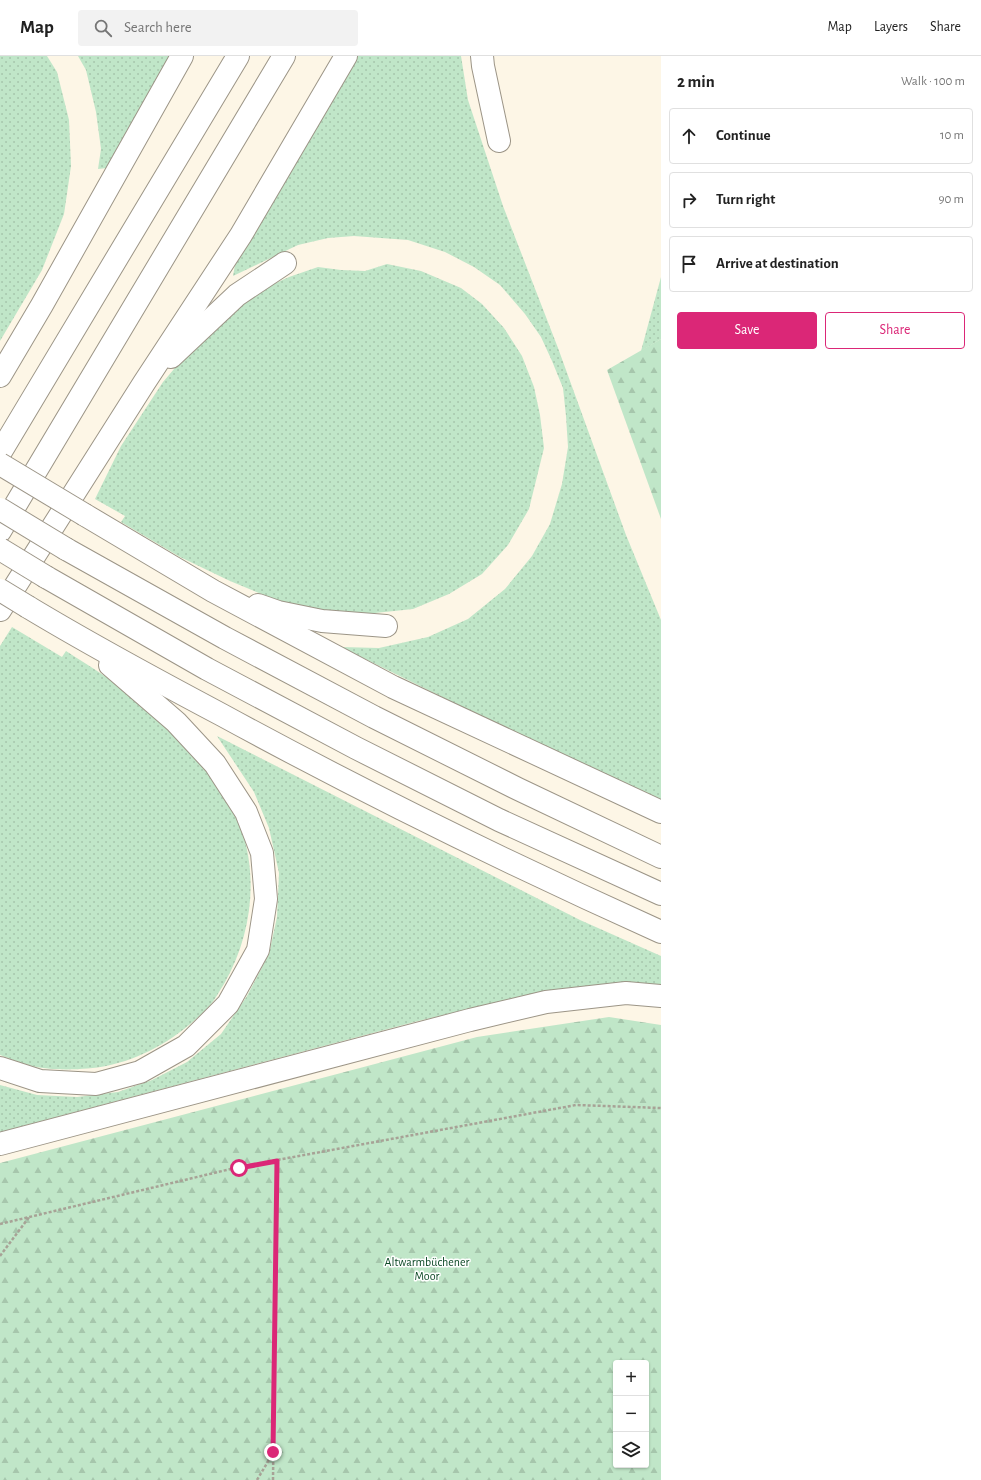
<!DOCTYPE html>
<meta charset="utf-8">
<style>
:root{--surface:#fff;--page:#f2f2f2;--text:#222;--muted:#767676;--line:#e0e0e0;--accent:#db2777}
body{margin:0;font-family:"Alegreya Sans",sans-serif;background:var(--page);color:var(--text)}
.controls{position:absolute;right:12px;bottom:12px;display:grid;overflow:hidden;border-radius:4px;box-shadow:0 1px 3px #0004}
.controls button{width:36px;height:36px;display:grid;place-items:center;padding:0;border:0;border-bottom:1px solid var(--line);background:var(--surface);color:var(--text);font:20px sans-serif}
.stop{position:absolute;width:12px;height:12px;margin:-9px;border:3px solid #db2777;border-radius:50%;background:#fff}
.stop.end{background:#db2777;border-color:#fff;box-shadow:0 1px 4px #0008}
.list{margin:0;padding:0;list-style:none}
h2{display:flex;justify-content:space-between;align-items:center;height:52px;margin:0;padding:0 16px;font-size:17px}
h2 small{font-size:13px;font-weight:400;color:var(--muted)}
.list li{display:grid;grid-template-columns:26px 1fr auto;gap:12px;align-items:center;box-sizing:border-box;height:56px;margin:0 8px 8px;padding:0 8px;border:1px solid var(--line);border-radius:4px}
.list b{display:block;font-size:15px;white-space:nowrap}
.list em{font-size:13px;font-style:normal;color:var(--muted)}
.actions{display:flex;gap:8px;padding:12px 16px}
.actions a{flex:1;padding:9px 0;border:1px solid var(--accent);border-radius:4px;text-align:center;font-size:14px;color:var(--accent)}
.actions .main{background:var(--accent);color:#fff}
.icon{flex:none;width:22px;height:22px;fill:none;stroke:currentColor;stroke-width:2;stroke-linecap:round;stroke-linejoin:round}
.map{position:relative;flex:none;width:661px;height:1424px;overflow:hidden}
header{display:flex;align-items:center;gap:24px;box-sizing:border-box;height:56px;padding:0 20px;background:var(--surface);border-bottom:1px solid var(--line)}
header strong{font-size:19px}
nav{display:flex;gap:22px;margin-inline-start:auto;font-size:14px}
.search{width:280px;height:36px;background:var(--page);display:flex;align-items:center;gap:10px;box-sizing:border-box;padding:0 14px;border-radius:4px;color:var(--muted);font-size:15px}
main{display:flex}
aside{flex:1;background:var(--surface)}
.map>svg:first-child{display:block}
.green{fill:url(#green-dots)}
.forest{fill:url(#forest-firs);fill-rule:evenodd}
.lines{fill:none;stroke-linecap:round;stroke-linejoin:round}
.highway-casing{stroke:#9c9587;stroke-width:24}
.path{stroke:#a7a296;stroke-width:2.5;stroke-dasharray:3 2;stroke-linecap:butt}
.highway{stroke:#fff;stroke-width:22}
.highway-bridge-casing{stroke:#9c9587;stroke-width:24;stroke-linecap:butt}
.highway-bridge{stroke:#fff;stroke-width:22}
.route{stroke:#db2777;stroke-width:5}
.labels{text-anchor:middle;stroke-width:3;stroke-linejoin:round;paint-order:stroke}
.park-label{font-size:12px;fill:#094723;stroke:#fff}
</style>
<header>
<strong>Map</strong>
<div class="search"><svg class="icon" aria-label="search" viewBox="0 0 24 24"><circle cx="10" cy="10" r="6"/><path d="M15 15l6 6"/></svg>Search here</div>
<nav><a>Map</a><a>Layers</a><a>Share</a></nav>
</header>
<main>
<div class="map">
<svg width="661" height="1424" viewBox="0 0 661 1424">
<defs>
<pattern id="green-dots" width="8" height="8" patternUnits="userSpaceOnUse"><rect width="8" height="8" fill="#c0e6c8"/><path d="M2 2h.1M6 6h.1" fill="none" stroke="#a6c6ac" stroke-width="1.8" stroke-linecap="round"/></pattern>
<pattern id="forest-firs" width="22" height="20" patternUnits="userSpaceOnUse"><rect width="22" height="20" fill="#c0e6c8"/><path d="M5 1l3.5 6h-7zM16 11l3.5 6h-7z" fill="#a6c6ac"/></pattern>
</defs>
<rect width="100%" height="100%" fill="#fdf6e6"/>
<g class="green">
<polygon points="0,0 47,0 57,16 69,64 71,110 64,158 42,214 0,285"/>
<polygon points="78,0 169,0 107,112 98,113 101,93 96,56 86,14"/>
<polygon points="356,0 461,0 468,44 503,150 558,292 626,479 661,564 661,745 527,683 341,591 379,592 428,581 468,563 505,533 532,500 550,468 562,428 568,391 566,360 563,332 552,305 541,281 525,258 500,229 474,211 445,196 408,184 354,180 328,182 298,189 233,220 235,209"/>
<polygon points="387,208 421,215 461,232 482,248 504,272 522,300 534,331 540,359 544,392 529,453 508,489 482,518 449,538 413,553 375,557 328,557 281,546 230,525 180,501 121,466 125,460 95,443 121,390 163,326 191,293 252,238 289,221 318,211 341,214 365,215"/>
<polygon points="661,221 661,283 641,295"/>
<path d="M12,571L62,601L66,595C89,610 117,627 138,644C175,675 225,728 241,772C259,823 251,881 224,928C220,934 216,942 211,948C184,978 146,1002 106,1010C86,1014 51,1015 32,1010C21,1007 11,1003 0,999V590Z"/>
<polygon points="217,680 580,864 661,900 661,929 529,939 418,965 0,1076 0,1029 37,1039 77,1041 118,1036 152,1024 187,1006 221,978 247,940 269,898 277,861 279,817 269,772 254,736"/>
</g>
<g class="forest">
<polygon points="661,283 661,463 607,314"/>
<path d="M609,961L661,969V1424H0V1107L477,981ZM616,1307H646V1409H616Z"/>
</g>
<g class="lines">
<g class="highway-casing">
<g id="highway">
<polyline points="482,0 483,10 499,85"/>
<polyline points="171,301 237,239 285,207"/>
<polyline points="0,320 42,249 182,0"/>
<polyline points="0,397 238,0"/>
<polyline points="85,459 213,535 393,631 661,756"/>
<polyline points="0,475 284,0"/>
<polyline points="66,493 225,582 374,661 518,733 661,801"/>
<polyline points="46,521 207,613 356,692 499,764 661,838"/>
<polyline points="258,549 278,556 322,565 386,570"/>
<path d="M28,551C91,589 156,624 222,659C365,737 512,809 661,876"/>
<polyline points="0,554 144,327 241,179 346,0"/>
<polyline points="0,1012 40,1025 96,1028 140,1016 186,990 228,948 258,894 266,843 262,797 246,756 215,708 176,666 110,609"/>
<polyline points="0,1088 470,964 546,946 626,937 661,940"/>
</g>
</g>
<g class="path">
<polyline points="0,1168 239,1111 576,1049 661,1052"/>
<polyline points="0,1200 30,1160"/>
<polyline points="257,1424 273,1397"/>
<polyline points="273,1424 277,1105"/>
</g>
<use href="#highway" class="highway"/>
<g class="highway-bridge-casing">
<g id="highway-bridge">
<polyline points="0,408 85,459"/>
<polyline points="0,453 66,493"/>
<polyline points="0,493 46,521"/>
<polyline points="0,534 28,551"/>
</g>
</g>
<use href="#highway-bridge" class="highway-bridge"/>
</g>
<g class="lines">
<polyline class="route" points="239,1112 277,1105 273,1396"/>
</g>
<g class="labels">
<g class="park-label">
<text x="427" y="1210">Altwarmbüchener<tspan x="427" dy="14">Moor</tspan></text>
</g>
</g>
</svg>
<div class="controls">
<button>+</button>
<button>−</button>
<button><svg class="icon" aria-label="layers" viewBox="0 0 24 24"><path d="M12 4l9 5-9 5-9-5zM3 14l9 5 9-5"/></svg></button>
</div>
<div class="stop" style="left:239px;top:1112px"></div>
<div class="stop end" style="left:273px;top:1396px"></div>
</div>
<aside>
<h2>2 min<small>Walk · 100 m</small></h2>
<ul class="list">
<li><svg class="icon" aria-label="ahead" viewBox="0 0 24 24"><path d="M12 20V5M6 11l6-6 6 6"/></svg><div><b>Continue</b></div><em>10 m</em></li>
<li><svg class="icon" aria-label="right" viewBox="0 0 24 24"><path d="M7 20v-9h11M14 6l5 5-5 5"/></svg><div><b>Turn right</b></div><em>90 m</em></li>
<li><svg class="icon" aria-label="arrive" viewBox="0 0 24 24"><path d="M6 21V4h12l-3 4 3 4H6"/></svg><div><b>Arrive at destination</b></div></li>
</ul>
<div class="actions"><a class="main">Save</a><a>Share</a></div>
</aside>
</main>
